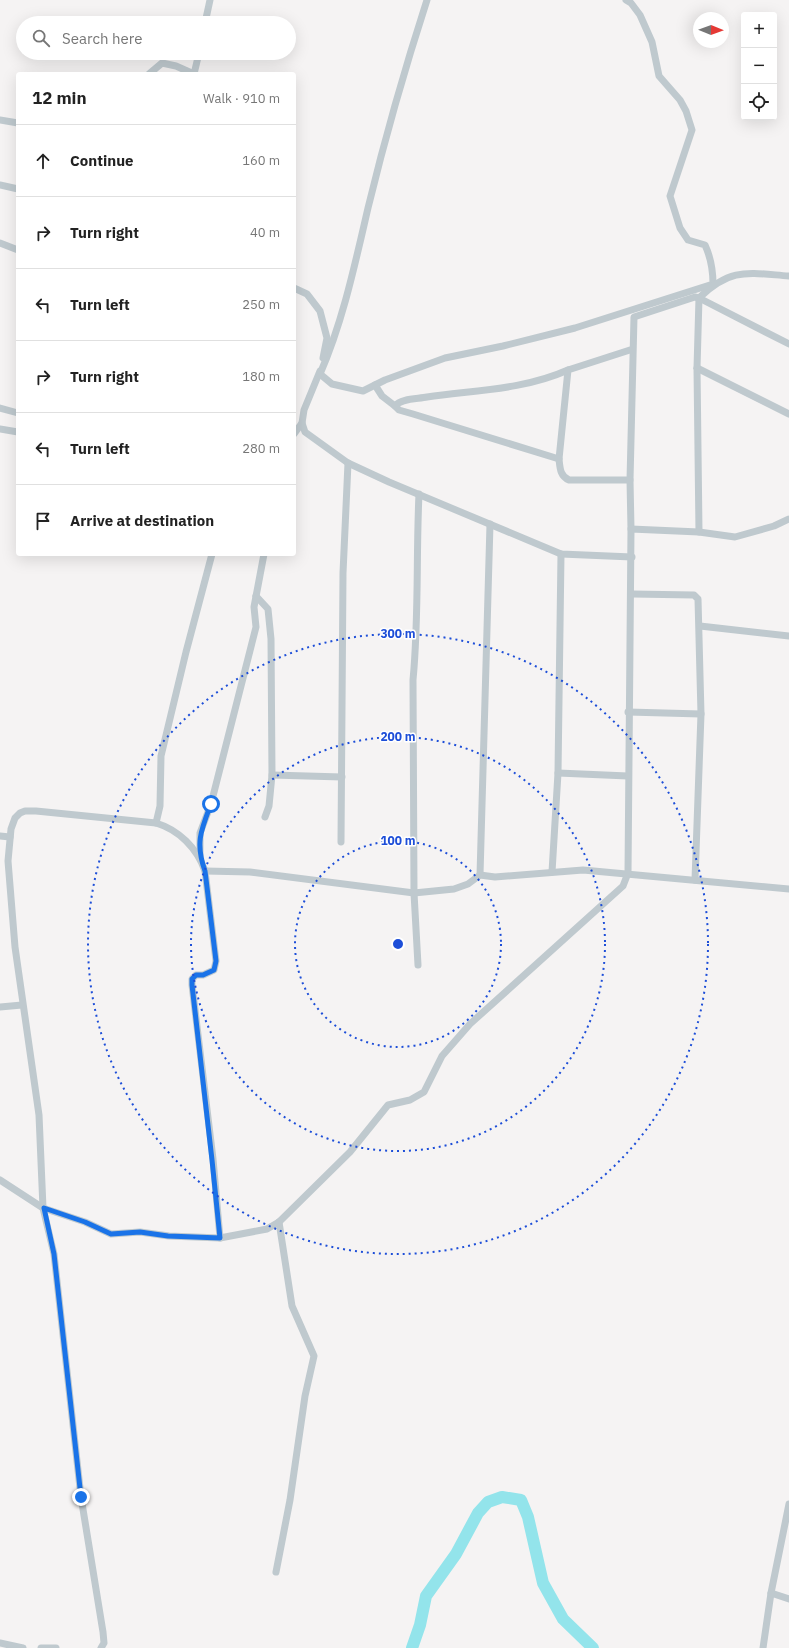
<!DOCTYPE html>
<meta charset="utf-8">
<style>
:root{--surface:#fff;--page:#f6f6f6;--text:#222;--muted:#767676;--line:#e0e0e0}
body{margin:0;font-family:"IBM Plex Sans",sans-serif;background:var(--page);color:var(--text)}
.controls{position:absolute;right:12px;top:12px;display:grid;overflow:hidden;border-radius:4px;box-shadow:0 4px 16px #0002}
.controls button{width:36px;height:36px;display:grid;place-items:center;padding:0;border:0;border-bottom:1px solid var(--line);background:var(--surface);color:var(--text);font:20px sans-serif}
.compass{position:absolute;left:693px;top:12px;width:36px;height:36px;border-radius:50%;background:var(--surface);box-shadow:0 4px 16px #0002;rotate:91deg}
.stop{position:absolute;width:12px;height:12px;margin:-9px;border:3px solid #1a73e8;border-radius:50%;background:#fff}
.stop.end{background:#1a73e8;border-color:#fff;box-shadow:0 1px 4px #0008}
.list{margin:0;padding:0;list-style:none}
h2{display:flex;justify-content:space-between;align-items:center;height:52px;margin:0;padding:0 16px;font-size:17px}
h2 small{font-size:13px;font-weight:400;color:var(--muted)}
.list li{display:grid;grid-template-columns:26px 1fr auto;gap:12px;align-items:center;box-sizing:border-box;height:72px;padding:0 16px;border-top:1px solid var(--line)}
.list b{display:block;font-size:15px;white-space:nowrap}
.list em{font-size:13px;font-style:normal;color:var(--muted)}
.icon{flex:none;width:22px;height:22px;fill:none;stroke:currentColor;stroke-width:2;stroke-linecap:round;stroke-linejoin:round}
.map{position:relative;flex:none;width:789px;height:1648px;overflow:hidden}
.search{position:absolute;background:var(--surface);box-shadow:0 4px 16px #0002;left:16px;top:16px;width:280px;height:44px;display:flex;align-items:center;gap:10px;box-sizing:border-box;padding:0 14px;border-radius:22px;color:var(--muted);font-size:15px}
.panel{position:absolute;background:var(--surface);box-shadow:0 4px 16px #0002;left:16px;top:72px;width:280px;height:484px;border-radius:4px}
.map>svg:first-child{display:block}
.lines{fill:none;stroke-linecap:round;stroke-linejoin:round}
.river{stroke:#93e4eb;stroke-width:12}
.minor{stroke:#bfc9ce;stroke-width:7}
.route{stroke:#1a73e8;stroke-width:5}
.ring{fill:none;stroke:#1d4ed8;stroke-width:2;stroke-dasharray:2 4}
.centre{fill:#1d4ed8;stroke:#fff;stroke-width:2}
.ring-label{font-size:12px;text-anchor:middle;font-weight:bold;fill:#1d4ed8;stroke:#fff;stroke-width:3;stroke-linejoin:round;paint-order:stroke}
</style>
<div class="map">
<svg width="789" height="1648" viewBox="0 0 789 1648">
<rect width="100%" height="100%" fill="#f5f3f3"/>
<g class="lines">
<polyline class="river" points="412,1648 420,1625 426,1596 456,1554 478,1513 488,1502 502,1497 521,1500 528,1517 543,1583 563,1619 593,1648"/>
<g class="minor">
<path d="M427,0C405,68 385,138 368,208C355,264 343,321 320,374L332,384L363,391L385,380L445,358L503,346L575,328L713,284C713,270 711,258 705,245L688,240L680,228L670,196L692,130L686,111L680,100L659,76L652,42L640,15L631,3L626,0"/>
<polyline points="205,23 210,0"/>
<polyline points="149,74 162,63 176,66 194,74"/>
<polyline points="194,74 199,53"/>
<polyline points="0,120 18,123"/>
<polyline points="0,185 18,189"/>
<polyline points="0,243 18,250"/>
<polyline points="294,288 307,294 320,311 327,338 323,358"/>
<path d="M633,349L568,370L559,459C560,468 560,476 569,480H630L634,317L695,297L699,298L789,344"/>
<polyline points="697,368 789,414"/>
<polyline points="320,371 304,410 302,423 305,432 348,463 389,482 561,554 632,557"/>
<polyline points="375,385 382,396 395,406"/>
<polyline points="0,408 18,413"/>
<polyline points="0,429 18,432"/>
<polyline points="294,434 302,423"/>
<path d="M559,459L413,414L399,410L395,406C401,398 418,399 427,397C475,390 523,390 568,370"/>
<polyline points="630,480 631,529"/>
<path d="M699,532L697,368L699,298C731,267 748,273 789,276"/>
<polyline points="632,594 694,595 698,599 701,714 695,880"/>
<polyline points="256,596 268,609 271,639 272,775 269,806 265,817"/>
<polyline points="700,626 789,636"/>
<polyline points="628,712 701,714"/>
<polyline points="558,773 628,776"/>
<polyline points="272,775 342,777"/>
<polyline points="156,823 160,806 161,756 186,652 212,554"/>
<polyline points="0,836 10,837"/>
<polyline points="341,842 343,573 348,463"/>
<polyline points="200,857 200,833 211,804 256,627 254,607 264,554"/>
<polyline points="205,871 250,872 414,893 454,889 468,884 480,875 495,877 583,870 789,889"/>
<polyline points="552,872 558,773 561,554"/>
<polyline points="480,875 490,524"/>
<path d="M418,965L414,893L413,680C419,618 416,556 419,494"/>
<polyline points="0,1007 22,1005"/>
<polyline points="0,1180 43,1208 85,1222 111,1234 140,1232 169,1236 220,1238 267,1229 279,1222 350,1152 388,1105 410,1100 424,1092 442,1056 470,1024 623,886 628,873 631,529 699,532 735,537 774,526 789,519"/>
<polyline points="276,1572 290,1500 305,1396 314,1356 292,1306 279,1222"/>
<polyline points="771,1593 789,1599"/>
<polyline points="0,1643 23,1648"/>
<polyline points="41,1648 56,1648"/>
<path d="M101,1648L104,1643L103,1632L81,1497L54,1254L43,1208L39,1115L15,947L8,861L11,829L15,818L20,813L25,811H36L156,823C179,830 197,848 205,871L216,961L214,970L203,975H196L192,979V985L213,1159L220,1238"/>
<polyline points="763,1648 771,1593 789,1504"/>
</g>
</g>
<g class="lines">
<path class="route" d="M81,1497L54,1254L44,1208L85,1222L111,1234L140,1232L168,1236L220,1238L212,1160L192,985V979L196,975H203L214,970L216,961L205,871C195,843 201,830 211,804"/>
</g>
<g class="ring">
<circle cx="398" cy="944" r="103"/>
<circle cx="398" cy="944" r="207"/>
<circle cx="398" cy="944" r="310"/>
</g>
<circle cx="398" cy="944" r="6" class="centre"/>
<g class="ring-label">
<text x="398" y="638">300 m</text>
<text x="398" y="741">200 m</text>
<text x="398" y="845">100 m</text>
</g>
</svg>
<div class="controls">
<button>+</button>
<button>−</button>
<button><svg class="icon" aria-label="locate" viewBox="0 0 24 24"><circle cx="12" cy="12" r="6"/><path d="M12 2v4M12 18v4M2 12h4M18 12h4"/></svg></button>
</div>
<svg class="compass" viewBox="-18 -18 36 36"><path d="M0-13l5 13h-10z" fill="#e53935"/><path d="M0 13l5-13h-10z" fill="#767676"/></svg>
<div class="stop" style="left:211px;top:804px"></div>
<div class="stop end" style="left:81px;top:1497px"></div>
<div class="search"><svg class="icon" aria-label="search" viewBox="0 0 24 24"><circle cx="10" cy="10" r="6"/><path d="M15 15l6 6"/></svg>Search here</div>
<section class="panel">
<h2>12 min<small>Walk · 910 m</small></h2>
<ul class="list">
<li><svg class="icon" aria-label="ahead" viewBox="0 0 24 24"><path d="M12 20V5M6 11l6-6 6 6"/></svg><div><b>Continue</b></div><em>160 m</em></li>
<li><svg class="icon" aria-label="right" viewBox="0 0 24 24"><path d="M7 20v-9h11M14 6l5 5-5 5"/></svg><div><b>Turn right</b></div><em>40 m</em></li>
<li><svg class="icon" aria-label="left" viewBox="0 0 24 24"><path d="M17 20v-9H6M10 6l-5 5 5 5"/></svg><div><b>Turn left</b></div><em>250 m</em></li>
<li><svg class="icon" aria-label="right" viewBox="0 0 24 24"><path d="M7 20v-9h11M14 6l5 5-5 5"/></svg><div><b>Turn right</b></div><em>180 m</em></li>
<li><svg class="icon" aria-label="left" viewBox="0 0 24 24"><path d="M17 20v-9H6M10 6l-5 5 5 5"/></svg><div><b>Turn left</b></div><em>280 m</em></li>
<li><svg class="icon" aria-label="arrive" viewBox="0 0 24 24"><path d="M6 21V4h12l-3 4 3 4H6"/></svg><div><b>Arrive at destination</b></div></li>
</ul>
</section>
</div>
